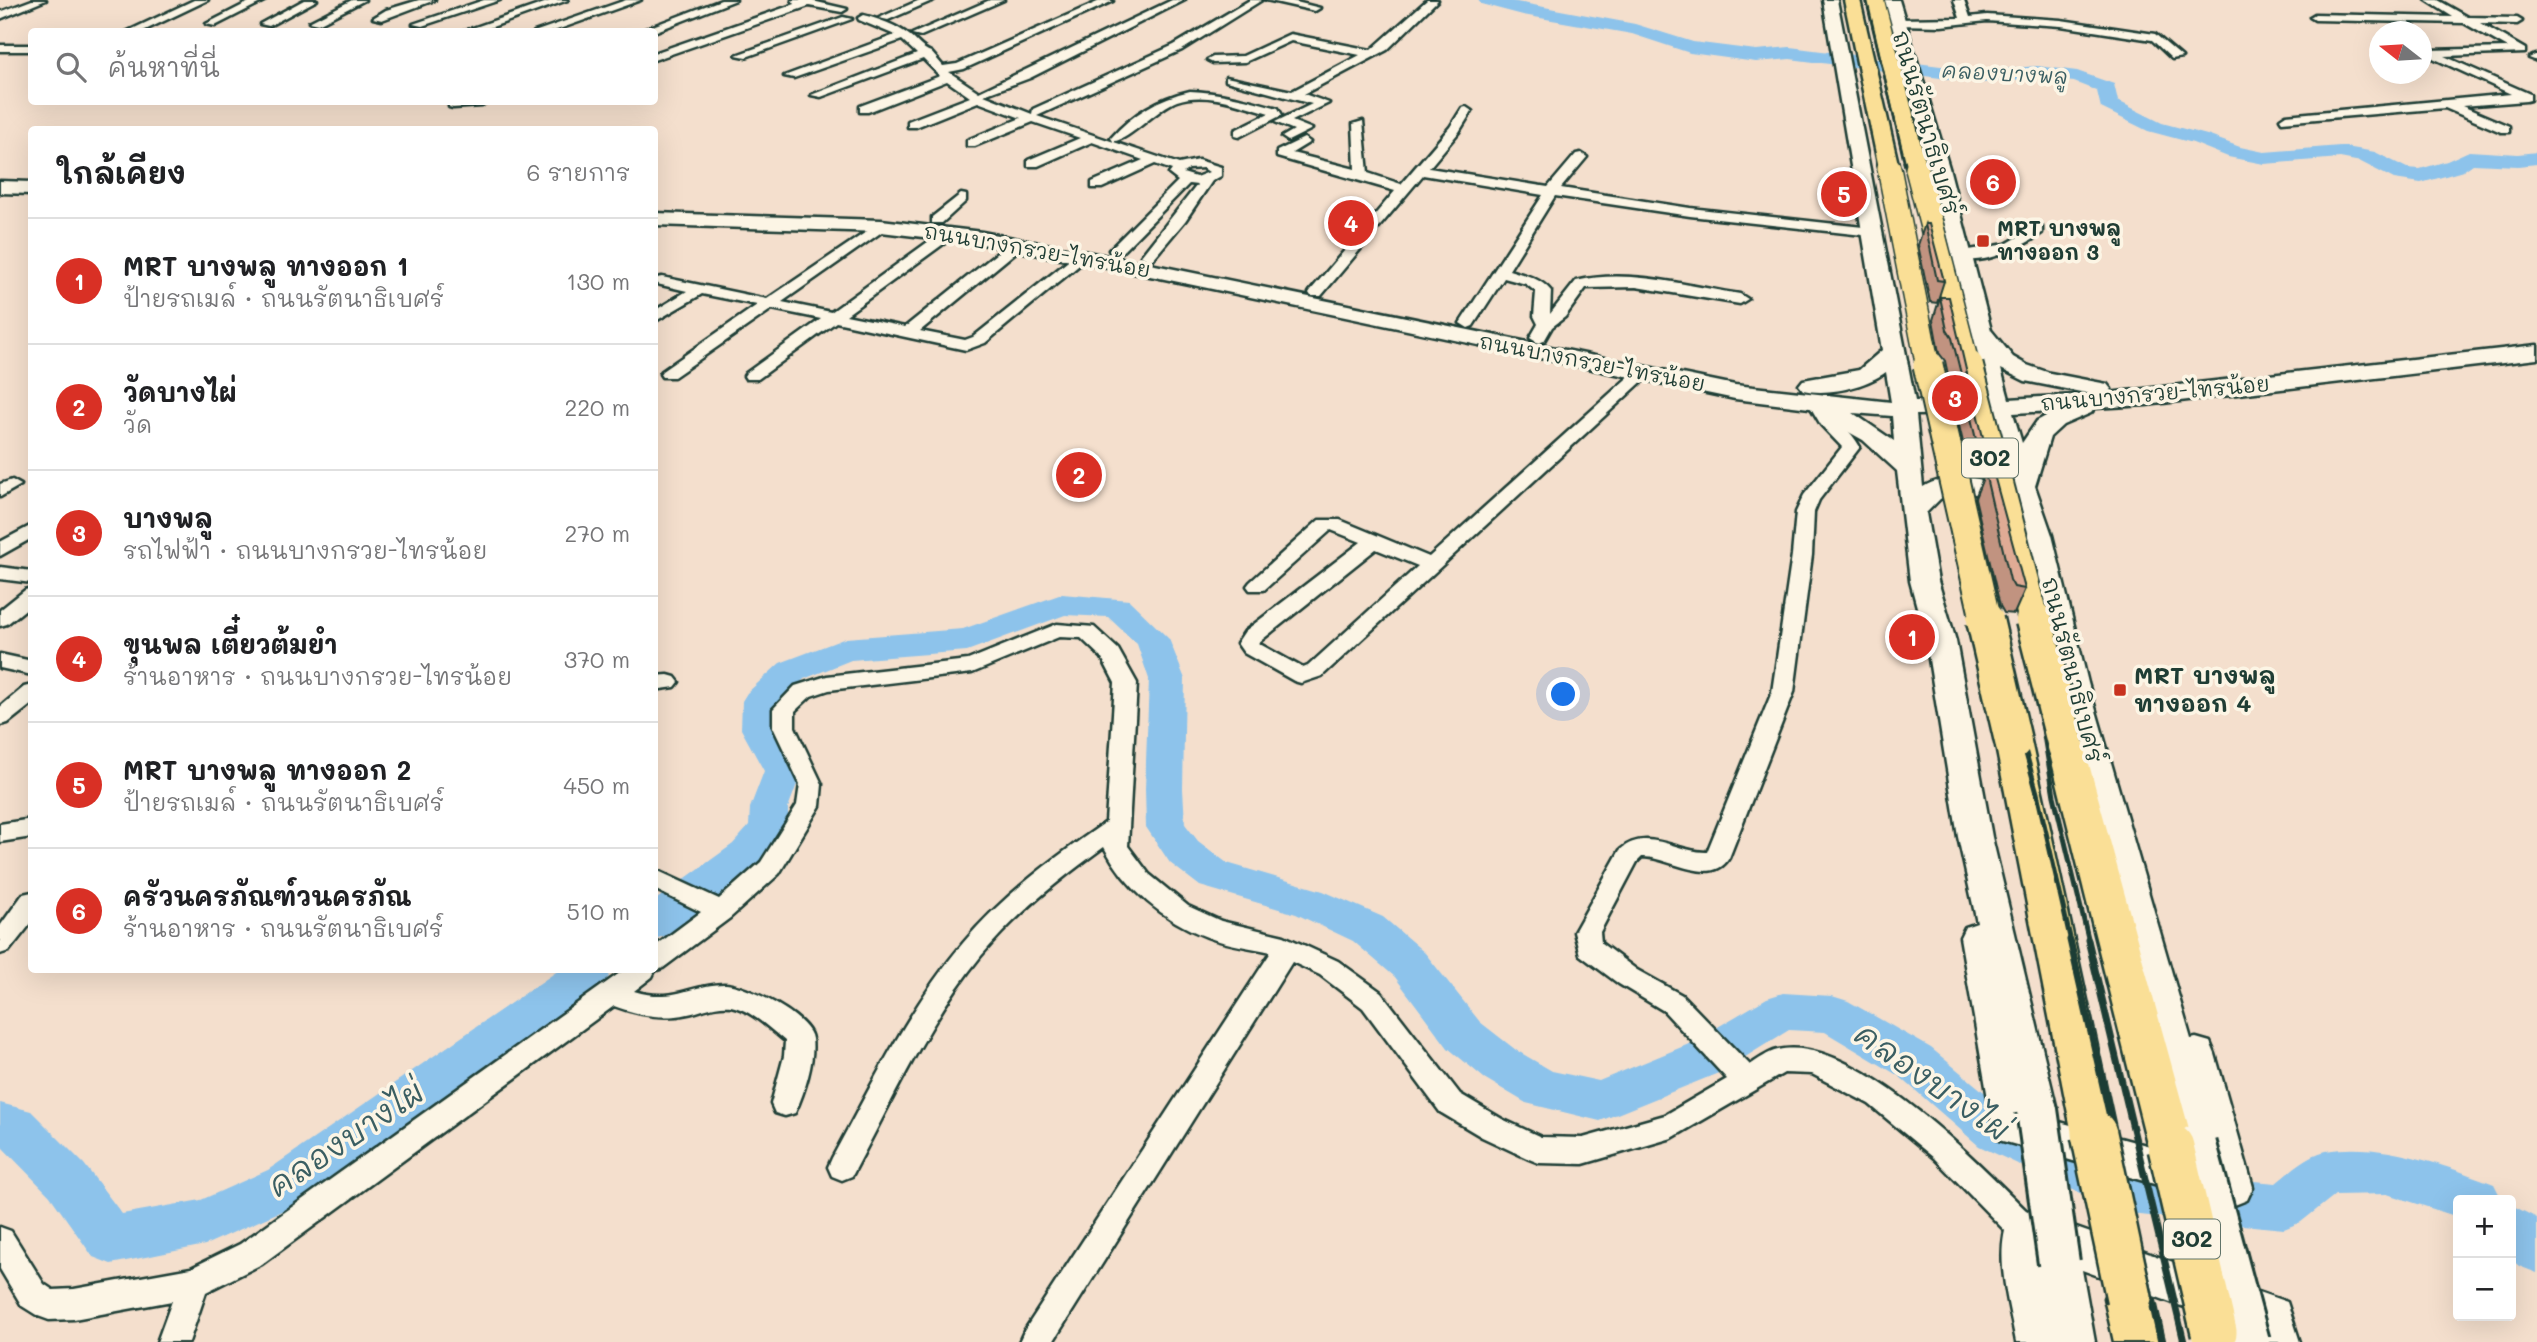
<!DOCTYPE html>
<html lang="th">
<meta charset="utf-8">
<style>
:root{--surface:#fff;--page:#f6f6f6;--text:#202124;--muted:#757577;--line:#e0e0e0;--accent:#d93025}
body{margin:0;font-family:Mali,"Playpen Sans Thai",sans-serif;background:var(--page);color:var(--text)}
.controls{position:absolute;right:21px;bottom:21px;display:grid;overflow:hidden;border-radius:7px;box-shadow:0 7px 28px #0002}
.controls button{width:63px;height:63px;display:grid;place-items:center;padding:0;border:0;border-bottom:2px solid var(--line);background:var(--surface);color:var(--text);font:35px sans-serif}
.compass{position:absolute;left:2369px;top:21px;width:63px;height:63px;border-radius:50%;background:var(--surface);box-shadow:0 7px 28px #0002;rotate:287deg}
.you{position:absolute;left:1564px;top:695px;width:24px;height:24px;margin:-18px;border:5px solid #fff;border-radius:50%;background:#1a73e8;box-shadow:0 0 0 10px #1a73e833}
.badge{display:grid;place-items:center;width:46px;height:46px;border-radius:50%;background:var(--accent);color:#fff;font-size:23px;font-weight:700}
.pin{position:absolute;translate:-50% -50%;border:4px solid #fff;box-shadow:0 2px 7px #0006}
.list{margin:0;padding:0;list-style:none}
h2{display:flex;justify-content:space-between;align-items:center;height:91px;margin:0;padding:0 28px;font-size:30px}
h2 small{font-size:23px;font-weight:400;color:var(--muted)}
.list li{display:grid;grid-template-columns:46px 1fr auto;gap:21px;align-items:center;box-sizing:border-box;height:126px;padding:0 28px;border-top:2px solid var(--line)}
.list b{display:block;font-size:26px;white-space:nowrap}
.list p{margin:0;font-size:23px;white-space:nowrap;color:var(--muted)}
.list em{font-size:23px;font-style:normal;color:var(--muted)}
.icon{flex:none;width:38px;height:38px;fill:none;stroke:currentColor;stroke-width:2;stroke-linecap:round;stroke-linejoin:round}
.map{position:relative;flex:none;width:2537px;height:1342px;overflow:hidden}
.search{position:absolute;background:var(--surface);box-shadow:0 7px 28px #0002;left:28px;top:28px;width:630px;height:77px;display:flex;align-items:center;gap:18px;box-sizing:border-box;padding:0 24px;border-radius:7px;color:var(--muted);font-size:26px}
.panel{position:absolute;background:var(--surface);box-shadow:0 7px 28px #0002;left:28px;top:126px;width:630px;height:847px;border-radius:7px}
.map>svg:first-child{display:block}
.lines{fill:none;stroke-linecap:round;stroke-linejoin:round}
.river{fill:#8dc3eb;fill-rule:evenodd}
.minor-casing{stroke:#1f3d34;stroke-width:5}
.secondary-casing{stroke:#1f3d34;stroke-width:5}
.primary-casing{stroke:#1f3d34;stroke-width:5}
.minor{fill:#fcf5e5;fill-rule:evenodd}
.secondary{fill:#fcf5e5;fill-rule:evenodd}
.primary{fill:#fadf96;fill-rule:evenodd}
.rail-far4{stroke:#1f3d34;stroke-width:2.5}
.rail-far3{stroke:#1f3d34;stroke-width:3.5}
.rail-far2{stroke:#1f3d34;stroke-width:4.5}
.rail-far1{stroke:#1f3d34;stroke-width:5}
.rail{stroke:#1f3d34;stroke-width:7}
.secondary-bridge-casing{stroke:#1f3d34;stroke-width:46;stroke-linecap:butt}
.primary-bridge-far3-casing{stroke:#1f3d34;stroke-width:26;stroke-linecap:butt}
.primary-bridge-far2-casing{stroke:#1f3d34;stroke-width:33;stroke-linecap:butt}
.primary-bridge-far1-casing{stroke:#1f3d34;stroke-width:41;stroke-linecap:butt}
.primary-bridge-casing{stroke:#1f3d34;stroke-width:50;stroke-linecap:butt}
.secondary-bridge{stroke:#fcf5e5;stroke-width:40}
.primary-bridge-far3{stroke:#fadf96;stroke-width:23}
.primary-bridge-far2{stroke:#fadf96;stroke-width:29}
.primary-bridge-far1{stroke:#fadf96;stroke-width:36}
.primary-bridge{stroke:#fadf96;stroke-width:45}
.wall{fill:#c19380;stroke:#1f3d34;stroke-width:2}
.building{fill:#e0ab95;stroke:#1f3d34;stroke-width:2}
.poi-dot{fill:#c8321e;stroke:#fcf5e5;stroke-width:2.5}
.labels{text-anchor:middle;stroke-width:7;stroke-linejoin:round;paint-order:stroke}
.far-water-label{font-size:21px;font-style:italic;fill:#3a5e62;stroke:#fcf5e5}
.far-poi-label{font-size:21px;font-weight:bold;fill:#1f3d34;stroke:#fcf5e5;text-anchor:start}
.far-street-label{font-size:21px;fill:#1f3d34;stroke:#fcf5e5}
.shield{fill:#fcf5e5;stroke:#617469;stroke-width:2}
.shield-label{font-size:23px;font-weight:bold;fill:#1f3d34}
.street-label{font-size:24px;fill:#1f3d34;stroke:#fcf5e5}
.poi-label{font-size:24px;font-weight:bold;fill:#1f3d34;stroke:#fcf5e5;text-anchor:start}
.near-water-label{font-size:32px;font-style:italic;fill:#3a5e62;stroke:#fcf5e5}
</style>
<div class="map">
<svg width="2537" height="1342" viewBox="0 0 2537 1342">
<rect width="100%" height="100%" fill="#f4dfcd"/>
<filter id="ink" filterUnits="userSpaceOnUse"><feTurbulence type="fractalNoise" baseFrequency=".0143" numOctaves="2"/><feDisplacementMap in="SourceGraphic" scale="14" xChannelSelector="R" yChannelSelector="G"/><feConvolveMatrix kernelMatrix="1 2 1 2 8 2 1 2 1" color-interpolation-filters="sRGB"/></filter>
<g filter="url(#ink)">
<g class="lines">
<g class="river">
<polygon points="1478,0 1506,0 1635,24 1693,42 1756,50 1790,47 1980,71 2037,66 2077,71 2114,84 2118,101 2162,123 2207,135 2240,147 2264,152 2340,146 2375,152 2407,168 2420,169 2447,161 2469,151 2518,154 2537,152 2537,164 2518,166 2473,164 2463,171 2421,183 2394,179 2361,162 2340,158 2264,164 2228,157 2193,143 2148,131 2101,108 2097,91 2074,82 2037,78 1980,83 1790,59 1756,62 1690,53 1632,34 1523,15 1481,4"/>
<path d="M1062,594L1129,600L1169,639L1185,679L1183,789L1185,824L1198,841L1227,863L1323,891L1383,917L1425,953L1480,1022L1516,1050L1552,1071L1599,1081L1689,1044L1767,998L1783,993L1832,996L1848,1001L1931,1048L2013,1116L2132,1170L2276,1183C2291,1171 2307,1155 2326,1151C2380,1141 2444,1165 2494,1184L2502,1200H2458V1217L2387,1194L2335,1195L2301,1222L2284,1229L2129,1214L2112,1208L1979,1146L1899,1076L1825,1032L1789,1030L1721,1072L1600,1121L1526,1103L1484,1078L1448,1048L1395,977L1353,941L1296,914L1200,886L1170,863L1146,827L1145,789L1149,679L1137,644L1108,617L1065,615L967,651L851,660L804,679L778,705L777,729L802,771L788,808V830L782,840L761,866L669,935L654,939V901L733,844L749,826L750,808L764,771L741,729L742,701L747,693L780,663L846,638L963,629Z"/>
<polygon points="559,970 612,970 606,982 302,1202 205,1245 111,1264 93,1257 50,1196 0,1145 0,1103 31,1111 84,1164 122,1214 201,1200 268,1170"/>
<polygon points="2511,1205 2537,1218 2537,1273 2519,1266 2511,1259"/>
</g>
<g class="minor-casing">
<g id="minor">
<polygon points="32,0 46,0 0,19 0,12"/>
<polygon points="194,0 208,0 141,32 126,32"/>
<polygon points="253,0 266,0 215,26 206,24"/>
<polygon points="304,0 317,0 269,26 260,24"/>
<polygon points="352,0 365,0 318,24 309,22"/>
<polygon points="419,0 435,0 382,20 373,18 386,10"/>
<polygon points="484,0 500,0 422,26 413,24"/>
<polygon points="553,0 568,0 478,32 461,32"/>
<polygon points="626,0 641,0 551,32 534,32"/>
<polygon points="721,0 736,0 654,32 637,32"/>
<polygon points="792,0 808,0 847,9 842,12 809,6 654,60 654,53 795,4"/>
<polygon points="920,0 934,0 888,20 879,18"/>
<polygon points="990,0 1004,0 921,36 912,34"/>
<path d="M1102,0L1113,1L964,69L949,72L979,92L1172,0H1185L1030,78L984,95L1032,114L1033,109L1174,45L1250,0H1262L1182,50L1037,116L1179,164L1198,160L1221,167V176L1212,181L1185,221L1153,259L1148,260L1141,256L1197,185L1189,184L1121,253H1111L1109,250L1178,181L1169,174L1172,170L1155,164L1102,188H1092V182L1143,160L1092,142L1038,166H1028V160L1080,138L1033,122L975,146H967V140L1021,118L978,102L916,127H908V121L970,97L947,81L868,112H860V106L940,76L923,59L821,97L811,95L917,54L902,40L794,78L784,76L895,35L859,20L858,18L863,15C879,19 896,25 909,35C917,41 922,49 931,52L943,66L957,64ZM1203,168L1209,172L1196,177L1183,173L1189,169Z"/>
<polygon points="1266,0 1288,0 1320,8 1315,11"/>
<polygon points="1427,0 1438,0 1387,50 1304,94 1329,103 1292,121 1312,129 1288,141 1282,137 1294,130 1275,122 1312,104 1226,81 1226,77 1292,91 1360,55 1291,41 1245,62 1213,63 1207,60 1213,57 1243,56 1290,34 1371,50"/>
<polygon points="1954,0 1964,0 1970,17 1987,15 2061,20 2155,34 2182,57 2172,59 2152,40 2061,26 1987,21 1941,26 1898,25 1893,22 1898,19 1960,18"/>
<polygon points="2426,0 2438,0 2468,17 2517,18 2522,21 2517,24 2480,23 2525,49 2525,53 2444,56 2530,94 2530,100 2526,101 2462,106 2509,126 2509,132 2501,132 2445,108 2282,122 2280,119 2286,115 2511,94 2422,53 2428,50 2508,48 2464,23 2315,20 2310,17 2315,14 2453,17"/>
<polygon points="843,17 852,19 746,57 736,55"/>
<rect x="0" y="45" width="32" height="6"/>
<polygon points="2535,55 2537,55 2537,61 2529,58"/>
<path d="M1190,91C1220,92 1249,100 1278,108L1282,115L1239,137L1235,136V130L1269,113C1241,105 1206,91 1177,101C1159,107 1126,143 1113,141L1111,138C1132,114 1159,98 1190,91Z"/>
<polygon points="449,102 488,102 482,106 453,108 449,107"/>
<path d="M1466,107L1472,111L1459,132L1429,168L1548,187L1576,154L1581,153L1587,157L1561,188L1690,208L1872,228L1879,232L1872,236L1690,216L1555,196L1509,270C1525,275 1540,278 1551,291L1550,314L1576,281C1628,268 1688,286 1740,294L1748,299L1740,304L1636,287L1586,288L1565,317L1552,327L1544,341L1538,343L1530,338L1538,324L1534,316L1536,292L1526,284L1504,278L1473,326L1468,328L1460,323L1543,195L1423,175L1321,296H1311L1309,293L1311,290L1395,191L1277,157V151L1304,138L1310,142L1292,153L1355,169L1353,124L1363,121L1368,173L1401,184L1450,127L1462,108Z"/>
<polygon points="961,194 966,195 966,201 942,223 932,223 932,217"/>
<polygon points="881,222 888,226 886,229 782,302 831,312 943,231 953,231 953,237 846,315 905,327 1012,241 1022,241 1022,247 920,331 965,340 973,337 1077,254 1087,254 1089,257 985,343 966,350 836,322 758,379 746,379 744,376 746,373 821,319 772,309 674,377 662,377 660,374 662,371 757,305 702,294 654,322 654,311 687,291 657,284 655,281 657,278 662,277 767,299"/>
<path d="M2037,226L2042,227V233C2025,246 1974,271 1956,255L1963,251L2006,244Z"/>
<path d="M1641,369L1649,374L1647,377L1322,676L1301,683L1294,681L1244,653L1237,643L1245,631L1361,542L1331,530L1264,590H1250L1247,586L1250,582L1319,520H1340L1429,557L1635,371ZM1376,549L1418,566L1308,666L1303,668L1258,643Z"/>
<path d="M1819,403L1825,404C1835,420 1851,430 1860,447L1819,500L1814,512L1812,555L1794,692L1729,858C1712,888 1667,856 1642,857L1637,862L1600,932L1601,943L1637,970L1682,995L1750,1065C1758,1060 1768,1052 1778,1050C1856,1033 1984,1169 2036,1220L2040,1230L2036,1240L2025,1244L2014,1240L1934,1158L1869,1104L1812,1074L1784,1073L1672,1138L1583,1164L1539,1163L1529,1159L1482,1137L1440,1112L1363,1008L1320,975L1292,962L1053,1342H1019L1024,1331L1271,952C1250,947 1227,945 1207,937C1163,920 1126,889 1104,847C1060,879 1016,914 981,956C927,1022 892,1102 852,1176L842,1180L832,1176L828,1167L832,1158C872,1085 909,1007 963,943C1003,895 1055,857 1106,822L1115,683L1102,658L1081,638L1059,637L972,673L829,690L811,696L795,711V727L822,784L820,806L779,874L730,918L663,968L655,971L652,977L634,991C674,1003 689,985 724,984C745,984 810,1017 812,1039C815,1061 804,1093 795,1113L785,1116L775,1113L771,1104L784,1056L785,1041C770,1029 751,1010 731,1006C716,1004 702,1011 688,1014C662,1020 638,1015 614,1006L262,1264L206,1292L189,1342H157L172,1301L74,1319L49,1320L38,1316L22,1306L0,1269V1227L11,1231L44,1284L53,1290L74,1289L191,1268L240,1244L624,970H654V947L701,912L654,889V869L719,899L761,862L797,805L800,784L773,727V709L795,686L827,676L968,660L1057,624L1094,627L1118,649L1137,683L1128,846L1149,874L1188,906L1221,921L1284,936L1338,961L1381,992L1460,1094L1502,1119L1541,1137L1583,1138L1665,1115L1727,1079L1664,1011L1619,984L1580,955L1574,932L1620,850C1646,826 1678,853 1707,852L1772,692L1792,555L1796,512L1804,495L1842,447L1821,425L1811,408Z"/>
<polygon points="12,480 21,485 0,497 0,484"/>
<polygon points="32,525 32,538 0,556 0,542"/>
<polygon points="0,567 32,571 32,583 0,579"/>
<polygon points="32,588 32,604 7,624 0,626 0,610 25,590"/>
<polygon points="0,654 32,661 32,675 0,668"/>
<polygon points="668,675 675,677 679,682 675,687 654,690 654,676"/>
<polygon points="32,685 32,704 8,723 0,725 0,707 24,687"/>
<polygon points="32,819 32,837 0,842 0,824"/>
<polygon points="32,892 32,922 9,951 0,954 0,926 23,894"/>
</g>
</g>
<g class="secondary-casing">
<g id="secondary">
<path d="M1823,0H1837L1915,401L1986,400L1932,171L1885,0H1899L1950,171L1991,330L2013,357L2027,365L2050,373L2107,384L2111,389L2108,393L2537,345V359L2146,405L2095,408L2091,413L2063,425L2050,437L2035,486L2052,535L2088,683L2191,1039L2196,1038L2210,1042L2215,1054L2253,1187L2247,1200L2232,1206L1999,1140L1993,1127L1960,937L1965,927L1977,923L1958,837L1926,641L1910,581L1897,471L1863,440L1820,416L1818,409L1735,399L1155,277L982,244L881,232L654,225V213L881,220L982,232L1155,265L1735,385L1891,402L1886,372C1865,387 1828,396 1803,390L1799,385L1803,380L1859,370L1882,350ZM2001,369L2025,381L2091,394L2009,399ZM2055,411L2037,421L2022,443L2013,413ZM1853,413L1892,416L1894,441ZM1990,414L2010,488C1983,478 1950,471 1923,487L1916,415ZM1950,493L1978,494L2017,509C2039,575 2048,646 2066,714C2104,857 2148,1000 2176,1145L2180,1154L2052,1120L2057,1110L1992,837L1956,641L1938,581L1926,513L1940,499Z"/>
<polygon points="0,181 32,182 32,194 0,193"/>
<path d="M2025,1210L2287,1302L2300,1342H2256L2253,1332L2082,1270L2095,1342H2016C2009,1303 1993,1253 2010,1216Z"/>
</g>
</g>
<g class="primary-casing">
<g id="primary">
<polygon points="1844,0 1860,0 1899,168 1896,172 1882,172 1879,168"/>
<polygon points="1868,0 1884,0 1927,169 1924,173 1910,173 1907,169"/>
<polygon points="2013,729 2025,732 2031,741 2116,1134 2110,1148 2094,1154 2078,1148 2072,1134 1995,741 2001,732"/>
<polygon points="2066,734 2078,737 2084,746 2194,1147 2187,1161 2171,1167 2155,1161 2148,1147 2048,746 2054,737"/>
<polygon points="2129,1274 2146,1281 2154,1298 2164,1342 2114,1342 2104,1298 2112,1281"/>
</g>
</g>
<use href="#minor" class="minor"/>
<use href="#secondary" class="secondary"/>
<use href="#primary" class="primary"/>
<polyline class="rail-far4" points="1866,0 1905,163"/>
<g class="rail-far3">
<polyline points="1904,162 1931,243"/>
<polyline points="1896,165 1908,250 1933,367"/>
<polyline points="1938,266 1951,317"/>
<polyline points="1961,358 1963,367"/>
</g>
<g class="rail-far2">
<polyline points="1933,365 1989,622"/>
<polyline points="1963,365 1974,413"/>
<polyline points="1981,440 1995,494"/>
<polyline points="2015,579 2026,622"/>
</g>
<g class="rail-far1">
<polyline points="1989,620 2037,793 2071,942"/>
<polyline points="2025,620 2054,796 2089,942"/>
</g>
<g class="rail">
<polyline points="2070,940 2161,1342"/>
<polyline points="2088,940 2184,1342"/>
</g>
<g class="secondary-bridge-casing">
<g id="secondary-bridge">
<polyline points="2037,1110 2059,1263"/>
<polyline points="2196,1145 2249,1342"/>
</g>
</g>
<g class="primary-bridge-far3-casing">
<g id="primary-bridge-far3">
<polyline points="1889,168 1928,367"/>
<polyline points="1917,169 1968,367"/>
</g>
</g>
<g class="primary-bridge-far2-casing">
<g id="primary-bridge-far2">
<polyline points="1928,365 1986,622"/>
<polyline points="1968,365 2034,622"/>
</g>
</g>
<g class="primary-bridge-far1-casing">
<g id="primary-bridge-far1">
<polyline points="1985,620 2013,741"/>
<polyline points="2034,620 2066,746"/>
</g>
</g>
<g class="primary-bridge-casing">
<g id="primary-bridge">
<polyline points="2094,1134 2129,1298"/>
<polyline points="2171,1147 2214,1332"/>
</g>
</g>
<use href="#secondary-bridge" class="secondary-bridge"/>
<use href="#primary-bridge-far3" class="primary-bridge-far3"/>
<use href="#primary-bridge-far2" class="primary-bridge-far2"/>
<use href="#primary-bridge-far1" class="primary-bridge-far1"/>
<use href="#primary-bridge" class="primary-bridge"/>
</g>
<g class="wall">
<polygon points="1925,224 1944,281 1937,303 1930,302 1918,245"/>
<polygon points="1940,297 1967,374 1959,398 1953,398 1945,361 1939,353 1933,320"/>
<polygon points="1965,393 1987,453 1978,477 1971,476 1957,417"/>
<polygon points="1985,473 2025,589 2014,614 2004,613 2000,606 1975,498"/>
</g>
<g class="building">
<polygon points="1925,224 1929,224 1944,281 1937,280"/>
<polygon points="1940,297 1949,297 1967,374 1961,374 1952,338 1947,330"/>
<polygon points="1965,393 1972,393 1987,453 1979,452"/>
<polygon points="1985,473 1994,475 2025,589 2014,587 2010,580"/>
</g>
</g>
<g class="poi-dot">
<rect x="1976" y="234" width="14" height="14" rx="3.5"/>
<rect x="2113" y="683" width="14" height="14" rx="3.5"/>
</g>
<g class="labels">
<g class="far-water-label">
<text transform="translate(2005 74) rotate(3)" y="7">คลองบางพลู</text>
</g>
<g class="far-poi-label">
<text x="1997" y="236">MRT บางพลู<tspan x="1997" dy="24">ทางออก 3</tspan></text>
</g>
<g class="far-street-label">
<text transform="translate(1037 251) rotate(10)" y="7">ถนนบางกรวย-ไทรน้อย</text>
<text transform="translate(1592 363) rotate(11)" y="7">ถนนบางกรวย-ไทรน้อย</text>
<text transform="translate(2155 394) rotate(-5)" y="7">ถนนบางกรวย-ไทรน้อย</text>
</g>
<g class="shield">
<rect x="1962" y="438.5" width="56" height="39" rx="5"/>
<rect x="2164" y="1219.5" width="56" height="39" rx="5"/>
</g>
<g class="shield-label">
<text x="1990" y="466">302</text>
<text x="2192" y="1247">302</text>
</g>
<g class="street-label">
<text transform="translate(1926 123) rotate(74)" y="8">ถนนรัตนาธิเบศร์</text>
<text transform="translate(2072 670) rotate(76)" y="8">ถนนรัตนาธิเบศร์</text>
</g>
<g class="poi-label">
<text x="2134" y="684">MRT บางพลู<tspan x="2134" dy="28">ทางออก 4</tspan></text>
</g>
<g class="near-water-label">
<text transform="translate(1932 1082) rotate(35)" y="11">คลองบางไผ่</text>
<text transform="translate(346 1139) rotate(-34)" y="11">คลองบางไผ่</text>
</g>
</g>
</svg>
<div class="controls">
<button>+</button>
<button>−</button>
</div>
<svg class="compass" viewBox="-18 -18 36 36"><path d="M0-13l5 13h-10z" fill="#e53935"/><path d="M0 13l5-13h-10z" fill="#757577"/></svg>
<div class="you"></div>
<div class="pin badge" style="left:1912px;top:637px">1</div>
<div class="pin badge" style="left:1079px;top:475px">2</div>
<div class="pin badge" style="left:1955px;top:398px">3</div>
<div class="pin badge" style="left:1351px;top:223px">4</div>
<div class="pin badge" style="left:1844px;top:194px">5</div>
<div class="pin badge" style="left:1993px;top:182px">6</div>
<div class="search"><svg class="icon" aria-label="search" viewBox="0 0 24 24"><circle cx="10" cy="10" r="6"/><path d="M15 15l6 6"/></svg>ค้นหาที่นี่</div>
<section class="panel">
<h2>ใกล้เคียง<small>6 รายการ</small></h2>
<ul class="list">
<li><span class="badge">1</span><div><b>MRT บางพลู ทางออก 1</b><p>ป้ายรถเมล์ · ถนนรัตนาธิเบศร์</p></div><em>130 m</em></li>
<li><span class="badge">2</span><div><b>วัดบางไผ่</b><p>วัด</p></div><em>220 m</em></li>
<li><span class="badge">3</span><div><b>บางพลู</b><p>รถไฟฟ้า · ถนนบางกรวย-ไทรน้อย</p></div><em>270 m</em></li>
<li><span class="badge">4</span><div><b>ขุนพล เตี๋ยวต้มยำ</b><p>ร้านอาหาร · ถนนบางกรวย-ไทรน้อย</p></div><em>370 m</em></li>
<li><span class="badge">5</span><div><b>MRT บางพลู ทางออก 2</b><p>ป้ายรถเมล์ · ถนนรัตนาธิเบศร์</p></div><em>450 m</em></li>
<li><span class="badge">6</span><div><b>ครัวนครภัณฑ์วนครภัณ</b><p>ร้านอาหาร · ถนนรัตนาธิเบศร์</p></div><em>510 m</em></li>
</ul>
</section>
</div>
